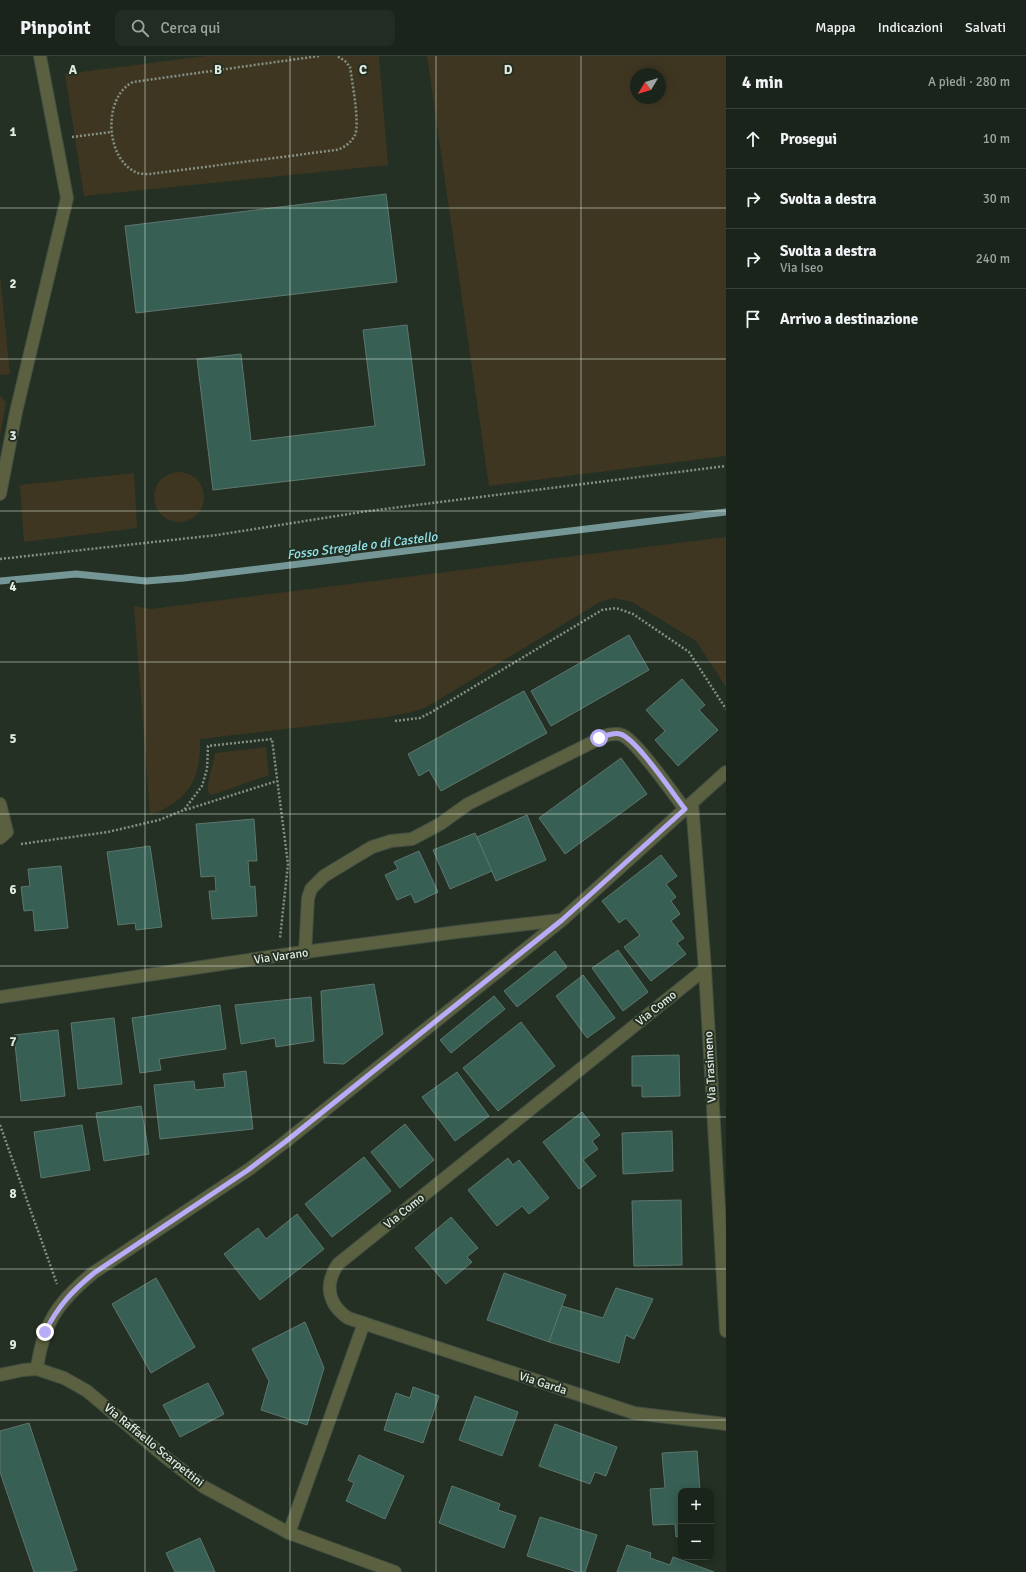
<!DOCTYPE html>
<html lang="it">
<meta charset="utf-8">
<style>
:root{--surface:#1a241a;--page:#232c23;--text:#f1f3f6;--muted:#9fa4a2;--line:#384139}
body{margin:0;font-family:Signika,sans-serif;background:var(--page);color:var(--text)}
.controls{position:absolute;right:12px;bottom:12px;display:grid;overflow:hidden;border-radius:8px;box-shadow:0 2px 10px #0003}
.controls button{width:36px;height:36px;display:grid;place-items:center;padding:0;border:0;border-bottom:1px solid var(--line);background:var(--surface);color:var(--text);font:20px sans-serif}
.compass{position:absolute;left:630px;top:12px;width:36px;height:36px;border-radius:50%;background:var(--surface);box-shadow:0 2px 10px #0003;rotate:232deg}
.stop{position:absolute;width:12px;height:12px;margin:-9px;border:3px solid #b8abf7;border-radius:50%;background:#fff}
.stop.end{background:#b8abf7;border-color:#fff;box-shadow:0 1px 4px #0008}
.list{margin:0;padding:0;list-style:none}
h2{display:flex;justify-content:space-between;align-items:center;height:52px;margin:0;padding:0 16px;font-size:17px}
h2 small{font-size:13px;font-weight:400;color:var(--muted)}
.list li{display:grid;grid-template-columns:26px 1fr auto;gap:12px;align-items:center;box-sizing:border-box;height:60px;padding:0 16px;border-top:1px solid var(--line)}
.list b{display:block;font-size:15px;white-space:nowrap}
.list p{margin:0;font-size:13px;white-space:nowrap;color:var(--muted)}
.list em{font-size:13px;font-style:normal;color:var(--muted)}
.icon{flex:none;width:22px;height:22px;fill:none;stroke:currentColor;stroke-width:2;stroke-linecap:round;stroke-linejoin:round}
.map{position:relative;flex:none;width:726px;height:1516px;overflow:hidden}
header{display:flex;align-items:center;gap:24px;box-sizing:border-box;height:56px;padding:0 20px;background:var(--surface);border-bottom:1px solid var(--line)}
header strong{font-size:19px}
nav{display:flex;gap:22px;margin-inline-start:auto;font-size:14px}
.search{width:280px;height:36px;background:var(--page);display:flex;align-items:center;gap:10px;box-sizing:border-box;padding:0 14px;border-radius:8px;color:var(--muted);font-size:15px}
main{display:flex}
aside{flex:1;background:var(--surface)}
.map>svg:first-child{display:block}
.green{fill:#3f3622;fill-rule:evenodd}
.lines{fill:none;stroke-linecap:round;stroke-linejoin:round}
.stream{stroke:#749696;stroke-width:7}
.building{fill:#375f54;stroke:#5e766f}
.minor-casing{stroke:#424e42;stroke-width:14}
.path{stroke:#859085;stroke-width:2.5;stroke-dasharray:2 2;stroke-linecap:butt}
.minor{stroke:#5b6040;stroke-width:12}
.route{stroke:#b8abf7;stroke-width:5}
.grid{fill:none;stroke:#e3ece3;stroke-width:1;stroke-opacity:0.55}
.labels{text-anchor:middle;stroke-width:4;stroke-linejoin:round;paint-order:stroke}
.street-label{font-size:12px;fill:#e3ece3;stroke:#233023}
.water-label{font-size:13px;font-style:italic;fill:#94e4ec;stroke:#233023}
.grid-label{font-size:13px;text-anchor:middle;font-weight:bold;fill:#e3ece3;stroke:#233023;stroke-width:4;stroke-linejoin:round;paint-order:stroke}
</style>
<header>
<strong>Pinpoint</strong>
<div class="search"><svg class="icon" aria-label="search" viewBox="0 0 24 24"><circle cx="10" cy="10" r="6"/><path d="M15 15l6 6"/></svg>Cerca qui</div>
<nav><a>Mappa</a><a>Indicazioni</a><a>Salvati</a></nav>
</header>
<main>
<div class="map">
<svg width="726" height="1516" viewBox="0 0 726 1516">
<rect width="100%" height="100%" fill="#233023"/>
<g class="green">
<polygon points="206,0 379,0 388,109 84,140 65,18"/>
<path d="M427,0H726V400L489,430ZM636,18H660V42H636Z"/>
<polygon points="0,219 10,318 0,319"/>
<polygon points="0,339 6,347 0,381"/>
<circle cx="179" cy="441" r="25"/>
<polygon points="134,417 137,472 24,486 20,429"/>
<path d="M726,481V631L696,585L632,546L613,542L600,546L425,652L412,656L387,661L200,683C201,724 189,744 150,759L134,550L151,553Z"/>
<path d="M266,691L269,719L212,739L208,736C206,730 214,705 215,697Z"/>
</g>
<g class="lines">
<polyline class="stream" points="0,525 76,518 146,525 184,522 726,456"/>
</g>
<g class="building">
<polygon points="386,138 397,226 136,257 125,170"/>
<polygon points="407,269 425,409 213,434 197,303 241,298 251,385 375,370 363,274"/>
<polygon points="629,579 649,614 551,670 531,635"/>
<polygon points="682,623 705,649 699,654 718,674 678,710 655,684 665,675 646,654"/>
<polygon points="524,635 547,677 441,735 429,714 419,720 408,698"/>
<polygon points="621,702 647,738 565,798 539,762"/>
<polygon points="527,759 546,804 496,825 477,781"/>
<polygon points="254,763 257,805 248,805 250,831 255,830 257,860 212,863 209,835 216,835 215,820 201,821 196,768"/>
<polygon points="475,777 492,815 450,833 433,794"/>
<polygon points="150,790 162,871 136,874 135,867 118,869 107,796"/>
<polygon points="419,795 438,836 415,847 411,838 397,844 385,819 398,813 394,806"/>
<polygon points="661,799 677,820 666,828 676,841 671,845 680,858 671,865 684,882 677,887 686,898 651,925 624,891 640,879 626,862 619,867 602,845"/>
<polygon points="61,810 68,872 35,875 33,854 24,855 21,831 30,830 28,813"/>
<polygon points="618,894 648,936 623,955 592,912"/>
<polygon points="555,895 567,911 517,951 504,935"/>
<polygon points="583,919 615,962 587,982 556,940"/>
<polygon points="374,928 383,978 344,1008 324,1007 321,935"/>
<polygon points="494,940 505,953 451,997 440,984"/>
<polygon points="311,941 314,985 276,991 275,982 241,988 235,949"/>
<polygon points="220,949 226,993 159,1003 161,1014 140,1017 132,962"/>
<polygon points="114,962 122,1028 78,1033 71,967"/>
<polygon points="521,966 555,1010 498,1055 463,1012"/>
<polygon points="58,974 65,1040 21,1045 14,979"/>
<polygon points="679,999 680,1040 642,1041 642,1030 632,1030 632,1000"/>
<polygon points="246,1015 253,1073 160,1083 154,1029 194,1025 195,1034 225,1031 223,1018"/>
<polygon points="457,1016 489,1060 455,1085 422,1041"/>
<polygon points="141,1050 149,1098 104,1105 96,1057"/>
<polygon points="582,1056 600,1079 592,1085 598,1093 583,1104 596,1120 579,1133 543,1086"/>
<polygon points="405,1068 434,1104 400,1132 371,1096"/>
<polygon points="82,1069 90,1114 41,1122 34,1076"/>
<polygon points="672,1075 673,1115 623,1118 622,1077"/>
<polygon points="364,1101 391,1135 332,1181 305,1148"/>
<polygon points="508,1102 513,1109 519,1104 549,1142 529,1158 522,1150 497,1170 468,1134"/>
<polygon points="681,1144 682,1209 634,1210 632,1145"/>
<polygon points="297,1158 324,1193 260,1244 224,1198 258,1172 266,1183"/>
<polygon points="451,1161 478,1192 467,1201 472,1206 446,1228 415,1192"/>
<polygon points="504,1217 566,1239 549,1286 487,1264"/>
<polygon points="156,1222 195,1291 151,1317 112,1248"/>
<polygon points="616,1232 653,1243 634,1283 626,1279 619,1307 549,1286 562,1250 603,1262"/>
<polygon points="305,1266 324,1312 307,1369 261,1354 269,1325 252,1293"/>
<polygon points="208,1327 224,1358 180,1381 163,1349"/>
<polygon points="413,1331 439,1340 423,1387 384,1374 396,1337 410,1342"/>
<polygon points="475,1340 518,1356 502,1400 459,1384"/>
<polygon points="29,1367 77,1514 69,1516 34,1516 0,1416 0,1375"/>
<polygon points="555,1368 617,1391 606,1420 595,1416 590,1428 539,1410"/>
<polygon points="697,1395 700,1435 681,1435 681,1480 676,1481 675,1468 653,1469 650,1433 665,1432 662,1397"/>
<polygon points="359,1399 404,1420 385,1463 346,1445 354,1427 348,1424"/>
<polygon points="452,1430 500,1448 498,1454 516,1460 504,1492 439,1467"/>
<polygon points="540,1461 597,1479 585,1516 577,1516 527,1500"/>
<polygon points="200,1482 215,1516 175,1516 166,1497"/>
<polygon points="627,1489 651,1497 650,1502 670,1509 673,1501 714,1516 617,1516"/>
</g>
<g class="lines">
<g class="minor-casing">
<g id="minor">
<polyline points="0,438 16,356 67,142 40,0"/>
<polyline points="692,747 705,913 726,1275"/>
<polyline points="0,748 7,776 0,782"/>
<path d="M305,897L308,842L311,833L324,820L372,791L391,785L412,783L440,768L468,748L607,679C612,678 617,677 622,679C638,686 672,737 685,753"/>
<path d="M705,913L338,1208C324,1229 328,1248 348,1262L634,1357L726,1368"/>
<polyline points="0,941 282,899 457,876 561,864"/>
<path d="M37,1313C43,1267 58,1246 93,1217L248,1114L285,1086L562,864L726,716"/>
<polyline points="0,1319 23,1314 37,1313 64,1322 87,1335 164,1400 204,1431 289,1477 395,1516"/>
<polyline points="289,1477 364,1267"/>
</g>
</g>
<g class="path">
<path d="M319,0L133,26C102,41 105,105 138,117C141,118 146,118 150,118L336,94C344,92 351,87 355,79C360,68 352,25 350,11L345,5L337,0"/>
<polyline points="72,81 112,76"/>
<polyline points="0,503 217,479 368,455 726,410"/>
<polyline points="395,665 420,662 430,657 602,554 616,552 633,558 689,596 726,653"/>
<polyline points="185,754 277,725"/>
<polyline points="21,788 108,776 159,764 184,754 202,730 207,713 208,690 272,683 288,808 280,882"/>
<polyline points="0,1069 57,1228"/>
</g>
<use href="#minor" class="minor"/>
</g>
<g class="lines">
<path class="route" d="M45,1276C58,1250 72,1235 94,1217L248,1114L285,1086L562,864L685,753C673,738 636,682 620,678C613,676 606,680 599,682"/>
</g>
<path class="grid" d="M145,0V1516M290,0V1516M436,0V1516M581,0V1516M0,152H726M0,303H726M0,455H726M0,606H726M0,758H726M0,910H726M0,1061H726M0,1213H726M0,1364H726"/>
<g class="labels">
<g class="street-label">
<text transform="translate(281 900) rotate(-8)" y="4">Via Varano</text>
<text transform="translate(656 952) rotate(-39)" y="4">Via Como</text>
<text transform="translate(710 1011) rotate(-93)" y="4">Via Trasimeno</text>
<text transform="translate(404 1155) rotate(-39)" y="4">Via Como</text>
<text transform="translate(543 1327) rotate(18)" y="4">Via Garda</text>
<text transform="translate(154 1389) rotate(39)" y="4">Via Raffaello Scarpettini</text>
</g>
<g class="water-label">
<text transform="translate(362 489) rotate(-7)" y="5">Fosso Stregale o di Castello</text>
</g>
</g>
<g class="grid-label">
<text x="73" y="18">A</text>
<text x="218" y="18">B</text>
<text x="363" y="18">C</text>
<text x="508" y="18">D</text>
<text x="13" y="80">1</text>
<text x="13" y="232">2</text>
<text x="13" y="384">3</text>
<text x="13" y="535">4</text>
<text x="13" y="687">5</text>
<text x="13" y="838">6</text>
<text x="13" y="990">7</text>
<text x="13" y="1142">8</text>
<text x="13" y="1293">9</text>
</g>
</svg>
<div class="controls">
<button>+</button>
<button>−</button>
</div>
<svg class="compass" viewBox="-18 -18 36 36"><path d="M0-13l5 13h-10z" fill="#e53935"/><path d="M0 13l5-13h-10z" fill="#9fa4a2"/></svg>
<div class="stop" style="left:599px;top:682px"></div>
<div class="stop end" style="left:45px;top:1276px"></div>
</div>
<aside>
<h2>4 min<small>A piedi · 280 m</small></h2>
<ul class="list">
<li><svg class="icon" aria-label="ahead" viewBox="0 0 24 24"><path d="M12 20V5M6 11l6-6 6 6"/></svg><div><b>Prosegui</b></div><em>10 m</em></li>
<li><svg class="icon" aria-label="right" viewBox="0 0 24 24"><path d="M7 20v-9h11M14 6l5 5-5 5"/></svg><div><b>Svolta a destra</b></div><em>30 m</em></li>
<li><svg class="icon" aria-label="right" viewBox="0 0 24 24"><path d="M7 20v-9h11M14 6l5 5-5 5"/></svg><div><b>Svolta a destra</b><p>Via Iseo</p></div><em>240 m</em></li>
<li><svg class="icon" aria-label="arrive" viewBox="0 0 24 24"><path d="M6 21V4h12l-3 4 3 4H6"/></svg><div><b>Arrivo a destinazione</b></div></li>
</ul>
</aside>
</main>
